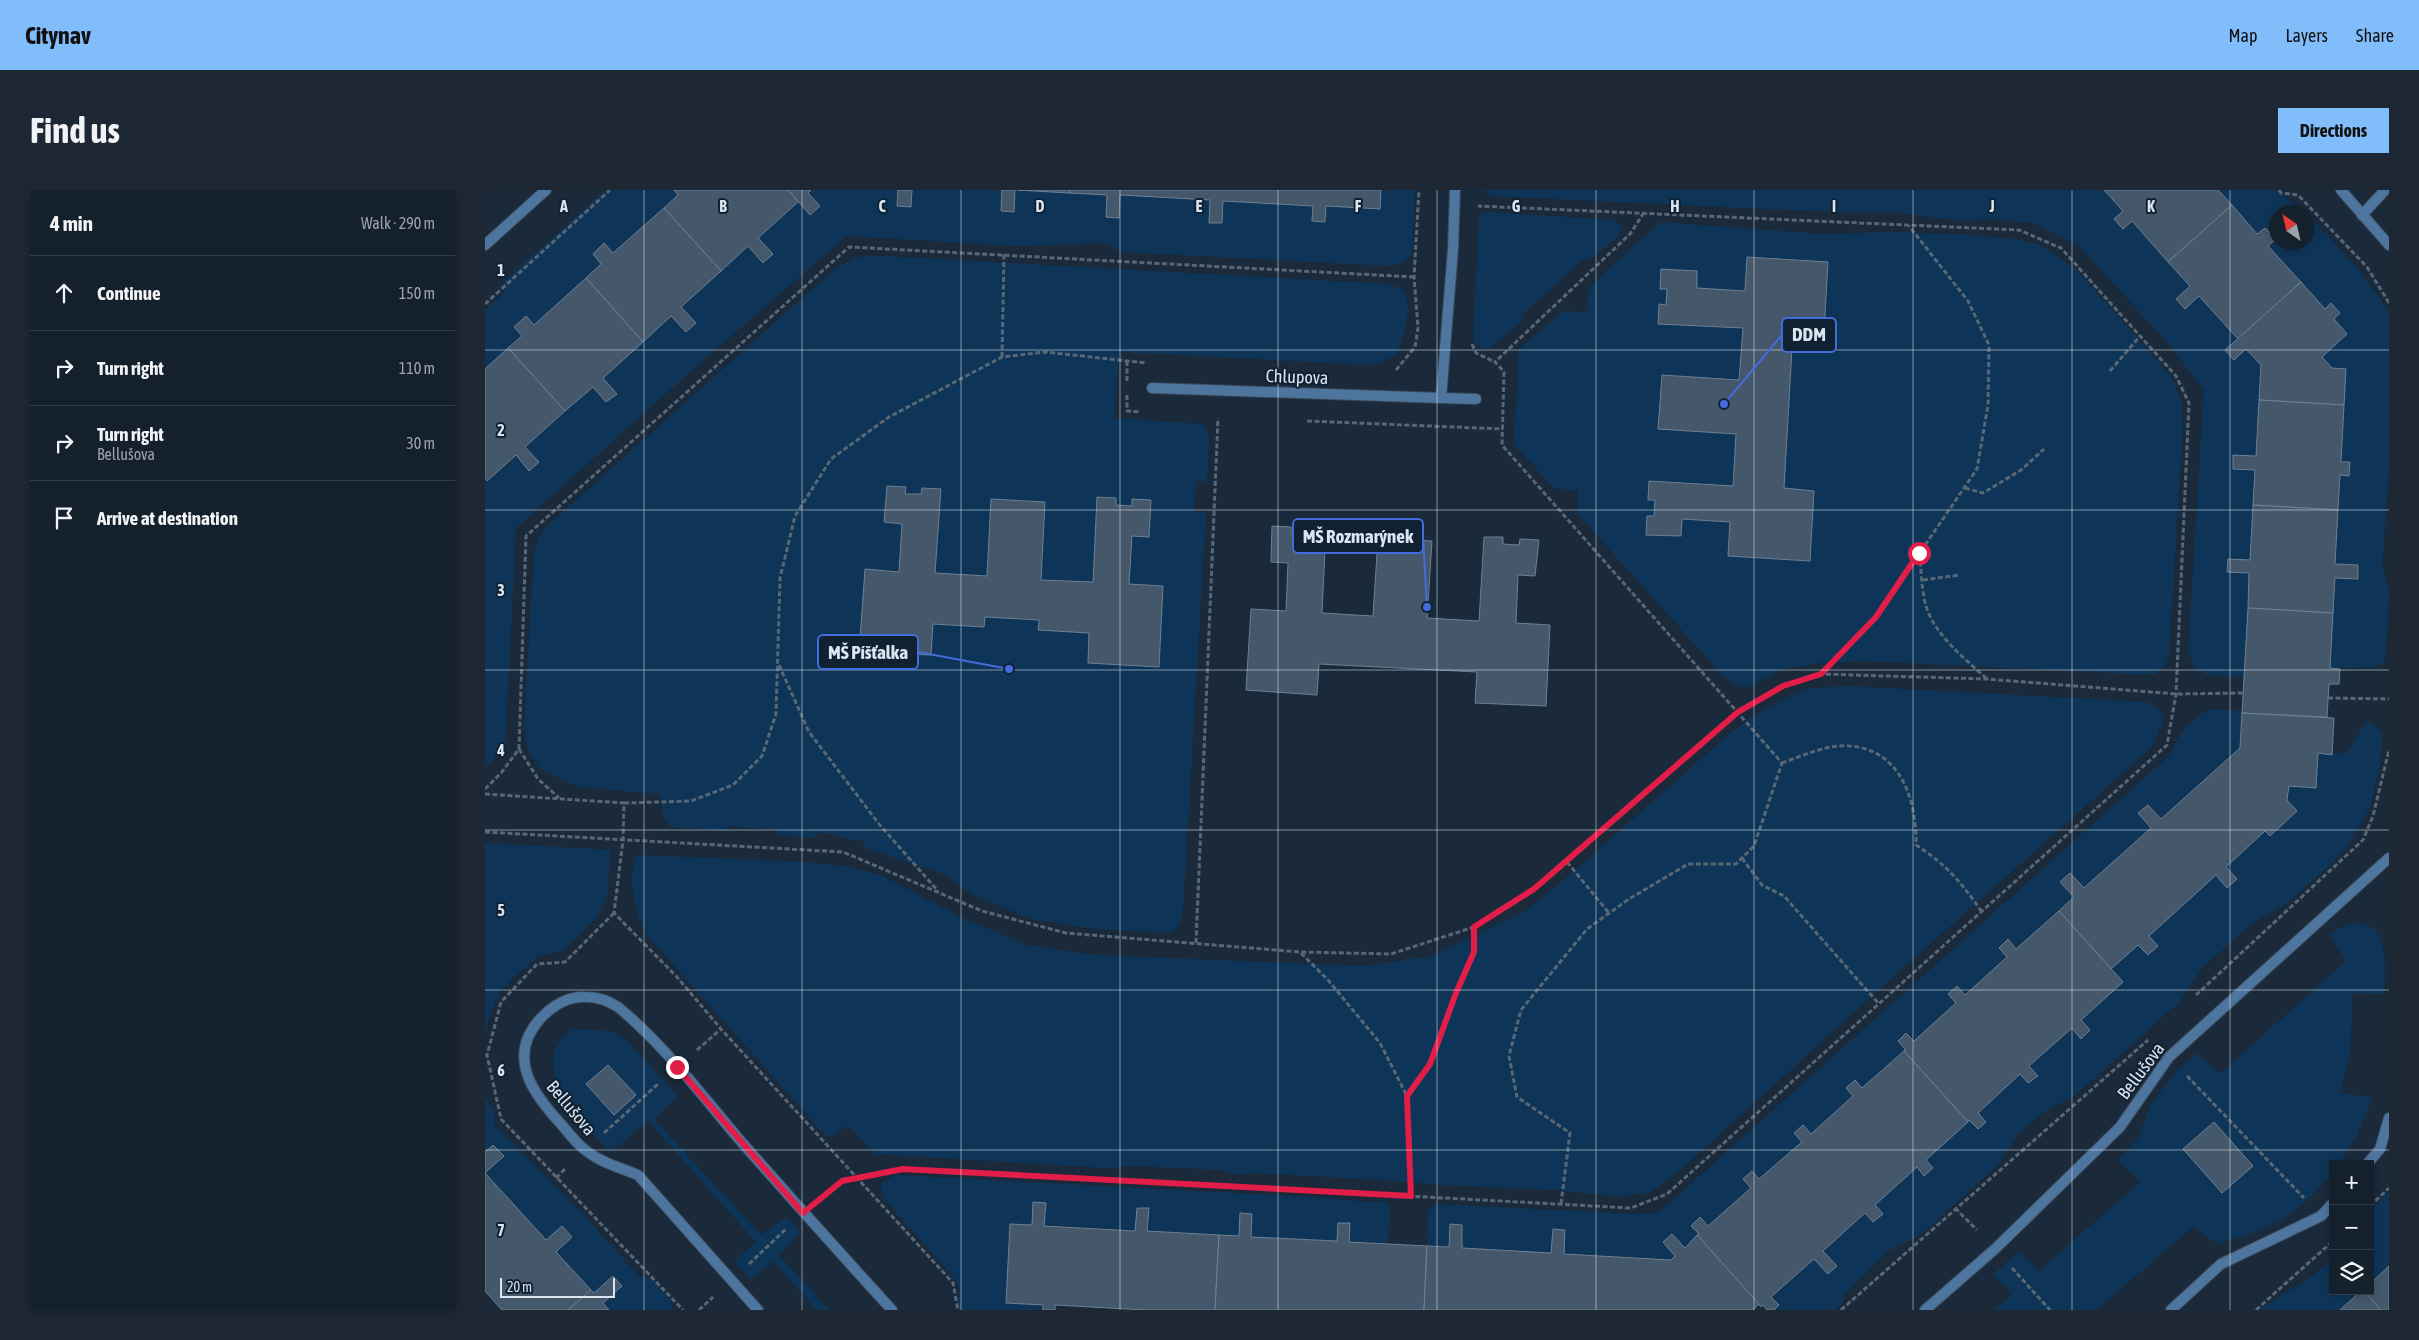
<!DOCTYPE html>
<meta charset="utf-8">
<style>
:root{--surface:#14202c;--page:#1d2834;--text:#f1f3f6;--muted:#9da3a9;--line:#333e48;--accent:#80bdfa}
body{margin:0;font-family:"Asap Condensed",sans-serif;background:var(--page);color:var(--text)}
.controls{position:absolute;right:15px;bottom:15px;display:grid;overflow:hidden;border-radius:0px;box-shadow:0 2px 8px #0003}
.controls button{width:45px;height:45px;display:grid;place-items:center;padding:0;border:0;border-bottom:1px solid var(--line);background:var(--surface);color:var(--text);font:25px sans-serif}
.compass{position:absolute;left:1784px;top:15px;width:45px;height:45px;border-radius:50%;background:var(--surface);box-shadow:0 2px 8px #0003;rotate:326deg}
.scale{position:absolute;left:15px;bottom:12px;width:115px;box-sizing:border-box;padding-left:5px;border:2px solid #dae5f1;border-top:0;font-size:14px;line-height:18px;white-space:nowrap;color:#dae5f1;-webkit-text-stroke:4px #102131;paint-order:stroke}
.stop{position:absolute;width:15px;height:15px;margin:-11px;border:4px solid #e11d48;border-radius:50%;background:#fff}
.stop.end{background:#e11d48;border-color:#fff;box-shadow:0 1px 5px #0008}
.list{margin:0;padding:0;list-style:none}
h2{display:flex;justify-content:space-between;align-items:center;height:65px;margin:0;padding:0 20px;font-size:21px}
h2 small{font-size:16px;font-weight:400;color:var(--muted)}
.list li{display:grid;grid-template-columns:32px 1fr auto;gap:15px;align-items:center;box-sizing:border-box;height:75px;padding:0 20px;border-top:1px solid var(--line)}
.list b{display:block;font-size:19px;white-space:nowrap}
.list p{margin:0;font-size:16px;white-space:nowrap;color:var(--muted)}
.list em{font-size:16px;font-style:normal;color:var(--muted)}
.icon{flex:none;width:28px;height:28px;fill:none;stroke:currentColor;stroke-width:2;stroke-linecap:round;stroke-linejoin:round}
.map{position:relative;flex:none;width:1904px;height:1120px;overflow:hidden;border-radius:0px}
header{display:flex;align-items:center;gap:30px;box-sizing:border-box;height:70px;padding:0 25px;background:var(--accent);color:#111}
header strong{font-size:24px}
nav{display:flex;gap:28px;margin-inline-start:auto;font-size:18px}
.intro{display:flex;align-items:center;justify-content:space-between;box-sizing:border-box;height:120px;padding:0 30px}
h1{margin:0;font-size:35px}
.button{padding:12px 22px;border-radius:0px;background:var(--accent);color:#111;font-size:18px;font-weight:700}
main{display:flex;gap:30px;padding:0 30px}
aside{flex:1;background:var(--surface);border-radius:0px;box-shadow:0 2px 8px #0003}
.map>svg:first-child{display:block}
.green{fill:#0e3557;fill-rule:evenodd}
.building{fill:#45586b;stroke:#6d8095}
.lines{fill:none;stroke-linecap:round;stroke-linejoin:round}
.service-casing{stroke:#394858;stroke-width:12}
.minor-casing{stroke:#394858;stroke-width:12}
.path{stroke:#586776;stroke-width:3;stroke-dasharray:5 2.5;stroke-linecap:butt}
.service{stroke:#4d759e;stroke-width:10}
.minor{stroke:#4d759e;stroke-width:10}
.route{stroke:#e11d48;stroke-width:6}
.grid{fill:none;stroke:#dae5f1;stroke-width:1;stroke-opacity:0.55}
.labels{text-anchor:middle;stroke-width:4;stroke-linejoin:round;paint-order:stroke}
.street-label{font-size:18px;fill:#dae5f1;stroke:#102131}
.grid-label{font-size:16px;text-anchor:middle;font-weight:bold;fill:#dae5f1;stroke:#102131;stroke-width:4;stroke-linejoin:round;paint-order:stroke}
.leader{fill:none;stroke:#436cdd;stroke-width:2}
.callout-dot{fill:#436cdd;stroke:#102131;stroke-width:2}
.callout{fill:#102131;stroke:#436cdd;stroke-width:2}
.callout-label{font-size:19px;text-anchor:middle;font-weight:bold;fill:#dae5f1}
</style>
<header>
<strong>Citynav</strong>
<nav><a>Map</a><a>Layers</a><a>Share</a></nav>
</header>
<div class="intro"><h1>Find us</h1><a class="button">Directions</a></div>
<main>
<aside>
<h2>4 min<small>Walk · 290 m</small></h2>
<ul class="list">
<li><svg class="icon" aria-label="ahead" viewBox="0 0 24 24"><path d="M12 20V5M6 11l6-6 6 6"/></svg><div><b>Continue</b></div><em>150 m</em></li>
<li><svg class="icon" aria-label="right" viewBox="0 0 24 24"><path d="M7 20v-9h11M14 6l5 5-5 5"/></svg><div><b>Turn right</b></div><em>110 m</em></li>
<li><svg class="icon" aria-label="right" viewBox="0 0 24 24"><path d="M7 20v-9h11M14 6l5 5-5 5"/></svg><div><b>Turn right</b><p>Bellušova</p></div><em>30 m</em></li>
<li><svg class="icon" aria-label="arrive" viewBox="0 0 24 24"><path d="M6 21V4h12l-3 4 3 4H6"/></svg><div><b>Arrive at destination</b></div></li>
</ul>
</aside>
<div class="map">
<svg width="1904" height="1120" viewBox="0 0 1904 1120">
<rect width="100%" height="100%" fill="#1a2a3b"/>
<g class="green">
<polygon points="121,0 189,0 193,5 128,63 119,54 108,64 116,74 49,135 41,126 37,146 0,179 0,120 20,102 19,91"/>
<polygon points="326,0 517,0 516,21 528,22 530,0 622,5 634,28 635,5 725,10 724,32 736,33 738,11 828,16 827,31 840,32 841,16 895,19 896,0 930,0 927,63 919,73 906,76 637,62 618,53 535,56 362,46 215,173 31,338 20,560 0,577 0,293 31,266 45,281 54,272 40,257 108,197 121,212 131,204 118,188 186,126 201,142 210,133 196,117 263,56 279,73 288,64 273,48 313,12 326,25 335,16 323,3"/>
<polygon points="998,0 1619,0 1639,21 1638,39 1647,31 1776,175 1771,266 1749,265 1748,277 1770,279 1766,370 1743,369 1743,382 1765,383 1759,487 1722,485 1709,477 1703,462 1719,200 1681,151 1595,57 1549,33 1508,29 1476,31 1406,22 1372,23 1006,6"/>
<path d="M1733,0H1790L1820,22H1792V52H1822V23L1872,78L1904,121V282L1897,376L1904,399V407L1901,465L1898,473L1890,477L1845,478L1850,387L1873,388L1874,375L1851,374L1856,284H1864L1865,272L1856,271C1858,235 1863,196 1837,167L1862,144L1849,129L1855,122L1847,113L1841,119L1784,56L1791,49L1780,37L1773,44Z"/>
<polygon points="1004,22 1130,30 1137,38 1132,48 1105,70 1101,67 1036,126 1039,130 1003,159 990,155 988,147 994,28 998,23"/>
<path d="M1175,32L1337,44L1405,42L1474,44L1530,49L1556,55L1591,79L1686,186L1696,210L1698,234L1684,465L1679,478L1668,485L1382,471L1333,473L1296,480L1263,498L1249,494L1237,485L1092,323L1093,301L1069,298L1029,254L1034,159L1078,121L1102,122L1104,97ZM1262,67L1343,72L1339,142L1308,141L1299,298L1329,301L1325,371L1244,366L1245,332L1197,329L1196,346L1161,345L1162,326H1169L1170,310L1163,309L1164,291L1248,296L1251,244L1173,239L1177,185L1254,190L1258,138L1173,134L1181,115L1182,99L1175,98L1176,80L1212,81V98L1260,101Z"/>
<path d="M397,66L904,94C907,96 912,97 915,98C932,109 917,150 912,165L887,175L634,162L629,228L718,234L724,244L722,292L711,291L709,322L721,323L698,720L695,733L687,743L610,739L546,729L486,704L461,685L380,658V652L332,642L331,648L292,645V640L243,636L242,641L185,637L179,628L175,604L93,597L54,578L43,560L39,537L49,362L53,348L63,335L350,79L372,67ZM402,296L420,297V304H436L437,298L456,299L450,383L502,386L506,310L560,312L556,390L608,392L612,307L631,308V315L647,316L666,310L664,347L647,346L644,394L678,397L674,477L603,473L604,443L553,440L554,430L500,427L499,437L448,434L446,464L375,462L380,380L414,382L417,334L399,332Z"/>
<path d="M1363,496L1661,512L1673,518L1680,528L1667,557L1399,795L1191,984L1166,1002L1136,1007L1069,1000L958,995L898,990L771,983L749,985L739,980L649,976L620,978L390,964L363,935L346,947L339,944L162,745C152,728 138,681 154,665L320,672L359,676L396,685L480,729L542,755L610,765L880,776L946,766L1040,721L1074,694L1249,540L1279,519L1319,499Z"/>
<path d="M1726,519L1757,521L1755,558L1676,629L1663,614L1653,622L1666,638L1599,698L1585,683L1576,692L1590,707L1532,758L1523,749L1522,767L1480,804L1472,795L1463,803L1471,813L1430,850L1422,842L1413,850L1420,859L1419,861L1377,898L1370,890L1361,897L1368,906L1326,943L1318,935L1309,943L1317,952L1274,988L1267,981L1259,989L1266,998L1223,1035L1215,1027L1207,1035L1215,1044L1200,1057L1187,1044L1179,1052L1191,1065L1186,1070L1079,1063L1080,1040L1068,1039L1067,1063L977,1058L978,1035L966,1034L964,1057L942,1056L943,1021L950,1014L1153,1024L1173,1023L1684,566C1696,543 1702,530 1726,519Z"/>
<polygon points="1882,530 1897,542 1895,574 1885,618 1862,656 1844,676 1798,716 1767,733 1716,779 1694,812 1591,905 1559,922 1533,944 1513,975 1435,1045 1403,1061 1360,1104 1357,1114 1350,1120 1289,1120 1294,1115 1287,1107 1330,1069 1343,1083 1352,1075 1339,1061 1381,1023 1389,1031 1398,1023 1390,1015 1432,977 1439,985 1448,978 1441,969 1485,930 1494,939 1502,931 1493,922 1536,884 1544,893 1553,885 1545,876 1587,838 1596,848 1605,840 1596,830 1638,792 1627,779 1654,754 1664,765 1673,756 1664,745 1731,685 1743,697 1752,689 1741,676 1780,641 1812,621 1802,610 1804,596 1831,598 1833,563 1862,563"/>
<polygon points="0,653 125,660 123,705 112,727 78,761 52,766 16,800 4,827 0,844"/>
<path d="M1866,733C1872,734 1880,734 1886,737C1904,748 1900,784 1899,804L1868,803L1865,864L1855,903L1888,908L1872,945L1854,974H1848V982C1837,994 1826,1008 1813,1018C1790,1038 1760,1046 1732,1054L1709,1036L1611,1120H1510L1527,1104L1508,1084L1534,1062L1554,1081L1655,992L1633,970L1653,948L1666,914L1689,884L1712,863L1735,884L1861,771L1844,744ZM1729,932L1768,976L1737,1003L1698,959Z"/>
<path d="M88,839L125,841L143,851L192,906L169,929L276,1045L302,1027L315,1042L294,1065L344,1120H332L288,1071L266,1090L249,1071L271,1052L163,931L125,962C97,933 37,873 88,839ZM123,875L151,905L129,925L101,894Z"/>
<polygon points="0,908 10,921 9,934 94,1020 155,1087 167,1088 187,1112 187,1120 124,1120 118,1113 137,1096 128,1086 109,1103 71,1062 76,1037 61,1050 0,983 19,966 8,955 0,962"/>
<polygon points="410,985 845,1008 879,1012 902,1011 905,1019 903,1054 864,1051 865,1033 853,1033 852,1051 767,1047 767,1023 756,1023 754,1046 663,1041 664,1018 652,1017 650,1040 559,1035 561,1013 549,1012 547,1035 525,1034 559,1114 558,1120 473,1120 474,1096 466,1084 400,1010 395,994"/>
<polygon points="1904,1002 1904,1076 1888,1091 1885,1088 1885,1020"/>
<path d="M1848,1065V1101H1876L1855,1120H1775C1798,1099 1830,1093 1848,1065Z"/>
</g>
<g class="building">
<polygon points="189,0 303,0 313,12 273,48 288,64 278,73 263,56 236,81 179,18 193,5"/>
<polygon points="303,0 326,0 323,3 335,16 325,25"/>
<polygon points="413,0 427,0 426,17 412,16"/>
<polygon points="517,0 530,0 529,22 516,21"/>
<polygon points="532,0 585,0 584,3"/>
<polygon points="585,0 896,0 895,19 841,16 840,32 827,31 828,16 738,11 737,33 724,33 725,10 635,5 634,28 621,27 622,5 584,3"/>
<polygon points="1619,0 1733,0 1747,15 1683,72 1647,31 1638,39 1629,29 1638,21"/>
<polygon points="1747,15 1772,44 1780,38 1791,49 1783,56 1816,92 1753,149 1714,106 1700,119 1691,109 1705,96 1683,72"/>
<polygon points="179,18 236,81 196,117 211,133 201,142 186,126 158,152 101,88 116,74 108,64 119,53 128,63"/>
<polygon points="1262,67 1343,72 1339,142 1308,141 1299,298 1329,301 1325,371 1243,366 1245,332 1197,329 1196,346 1161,345 1162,326 1169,326 1170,310 1163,310 1164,291 1248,296 1251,244 1173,239 1177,185 1254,190 1258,138 1173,134 1174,114 1181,115 1182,99 1175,99 1176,79 1212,81 1212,98 1260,101"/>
<polygon points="101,88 158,152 118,188 132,204 121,212 108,197 80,221 23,158 37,146 29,137 41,126 49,135"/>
<polygon points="1816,92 1840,119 1846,113 1855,123 1849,129 1862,144 1837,167 1847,178 1861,179 1859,215 1774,210 1776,175 1761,159 1749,170 1740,160"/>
<polygon points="23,158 80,221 40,257 54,272 44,281 31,265 2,291 0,288 0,179"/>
<polygon points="1774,210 1859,215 1856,272 1865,272 1864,286 1855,285 1853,320 1768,315 1770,280 1748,279 1748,265 1771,266"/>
<polygon points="402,296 421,297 420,304 436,304 437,298 456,299 450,383 502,386 506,309 560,312 556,390 608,392 612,307 631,308 631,315 647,316 647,309 666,310 664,347 647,346 644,394 678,396 674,477 603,473 604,443 553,440 554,430 500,427 499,437 448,434 446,465 374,462 380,379 414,382 417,334 399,332"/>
<polygon points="1768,315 1853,320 1850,374 1873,375 1873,389 1850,388 1848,423 1763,418 1764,383 1742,382 1743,369 1765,370"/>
<polygon points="787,336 806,337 806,344 822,344 823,338 841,338 837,423 888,426 893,348 947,351 942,428 994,431 999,347 1018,347 1018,354 1034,355 1035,349 1054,350 1050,386 1033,385 1031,433 1065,435 1061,516 990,513 992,482 834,474 832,505 761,500 766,419 801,421 803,373 786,372"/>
<polygon points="1763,418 1848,423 1845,478 1855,479 1854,494 1844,494 1842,527 1757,523"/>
<polygon points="1757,523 1849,528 1847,565 1833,563 1831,598 1804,596 1802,610 1812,621 1785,646 1780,641 1741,677 1752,689 1742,698 1731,685 1664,746 1673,756 1663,765 1653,755 1626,779 1574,721 1589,707 1575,692 1585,683 1599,698 1666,638 1653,623 1663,615 1676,629 1755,558"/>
<polygon points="1574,721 1638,792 1596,830 1605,840 1596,849 1587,838 1544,876 1553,886 1543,893 1535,884 1493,923 1501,932 1493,939 1484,930 1483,932 1419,861 1420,859 1413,851 1421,843 1429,851 1471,813 1463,804 1472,796 1480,805 1522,767 1514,758 1523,749 1531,759"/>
<polygon points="1419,861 1483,932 1441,970 1448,978 1439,986 1432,977 1390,1015 1398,1024 1388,1032 1380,1023 1338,1061 1352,1076 1343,1084 1329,1069 1286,1107 1294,1115 1289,1120 1282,1120 1278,1115 1276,1117 1212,1045 1214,1044 1206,1036 1215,1027 1223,1036 1266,998 1258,989 1267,981 1274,989 1317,952 1309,943 1318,935 1326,944 1368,906 1361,898 1370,890 1377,898"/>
<polygon points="123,875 151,905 129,925 101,894"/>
<polygon points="1729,932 1768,976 1737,1003 1698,959"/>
<polygon points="8,955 19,966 0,983 61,1050 77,1036 87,1047 71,1062 106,1100 83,1120 17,1120 0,1101 0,962"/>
<polygon points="548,1012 561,1013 559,1036 650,1041 652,1018 664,1018 662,1041 734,1045 730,1120 660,1120 570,1115 570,1120 558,1120 558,1115 521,1113 525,1034 547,1035"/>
<polygon points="755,1023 767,1024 766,1047 852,1051 853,1033 865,1033 864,1052 942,1056 939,1120 730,1120 734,1045 754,1046"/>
<polygon points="965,1034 977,1035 977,1058 1066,1063 1068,1039 1080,1040 1079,1064 1186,1070 1190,1066 1178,1052 1187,1044 1200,1058 1212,1045 1274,1114 1268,1120 939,1120 942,1056 964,1057"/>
<polygon points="1904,1076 1904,1120 1896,1120 1879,1101 1885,1101 1885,1088 1888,1091"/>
<polygon points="128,1086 137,1096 118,1113 124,1120 83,1120 106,1100 109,1103"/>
<polygon points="1876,1101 1879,1101 1896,1120 1855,1120"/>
</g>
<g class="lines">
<g class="service-casing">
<polyline id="service" points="1877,25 1900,0"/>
</g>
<g class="minor-casing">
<g id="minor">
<polyline points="1856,0 1904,55"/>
<polyline points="0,55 61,0"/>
<polyline points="667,198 956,208 968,59 970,0"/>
<polyline points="956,208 991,209"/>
<polyline points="1882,974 1895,959 1904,928"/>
<path d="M273,1120L153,985C136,978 114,972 99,959C90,952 83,942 76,934C48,904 21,867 55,829C67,816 83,806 101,807C112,807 124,811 133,817C177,853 217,905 253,948C304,1006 355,1063 407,1120"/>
<polyline points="1440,1120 1510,1059 1635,937 1684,867 1904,668"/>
<polyline points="1686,1120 1736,1074 1836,1026 1848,1013"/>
</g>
</g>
<g class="path">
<polyline points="1794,0 1796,3 1813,5 1882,77 1904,113"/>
<polyline points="0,114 125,0"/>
<polyline points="987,154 991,163 1010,172"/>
<polyline points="517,167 519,64"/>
<polyline points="911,180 930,157 933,138 929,87 934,0"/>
<polyline points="1625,181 1655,146"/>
<polyline points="642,191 642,172"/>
<polyline points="642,205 642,221 656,222"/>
<polyline points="822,231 1018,239"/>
<polyline points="1480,298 1498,303 1536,280 1559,259"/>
<path d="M1435,364C1436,378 1436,393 1439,407C1444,441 1478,467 1502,489"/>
<polyline points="1438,390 1475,385"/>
<polyline points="294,475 324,542 394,634 453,701"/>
<polyline points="1337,483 1391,427 1492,279 1503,215 1504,155 1483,111 1424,36"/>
<polyline points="1843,508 1904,509"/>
<polyline points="34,559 53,589 74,608"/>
<path d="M1297,573C1317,566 1342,554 1364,556C1416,559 1432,611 1431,655C1463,676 1475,691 1497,722"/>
<polyline points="0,599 16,583 34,559 41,346 364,57 929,87"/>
<polyline points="0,604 139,613 138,650 129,723 192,787 236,839 468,1093 473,1120"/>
<polyline points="139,613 206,611 248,595 277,566 291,524 295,388 310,326 346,269 404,227 517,167 560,162 661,173"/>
<polyline points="0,642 358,662 497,721 581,743 815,762 906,764 989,737 1049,699 1253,521 1298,496 1336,484 1502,489 1691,504 1758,503"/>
<polyline points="1257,668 1277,695 1299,706 1394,814"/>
<polyline points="1082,672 1124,723"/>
<polyline points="129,723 80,772 52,774 16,812 2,865 16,929 198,1120"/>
<polyline points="711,753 733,228"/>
<polyline points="816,763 843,790 895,853 922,906 926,1006"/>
<polyline points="1711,805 1878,650 1888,626 1904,560"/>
<polyline points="212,860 236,839"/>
<polyline points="1702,886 1819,1008"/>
<polyline points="922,906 945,874 971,803 989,762 989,737"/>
<polyline points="119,943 173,894"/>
<polyline points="71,988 81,978"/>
<polyline points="338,1007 357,991 418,979 1146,1018 1182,1004 1682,555 1691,504 1704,213 1691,186 1576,58 1534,40 993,16"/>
<polyline points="1076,1014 1085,943 1032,907 1024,866 1036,820 1102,739 1144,709 1203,674 1251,674 1269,656 1297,573 1017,255 1019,182 1010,172 1145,44 1158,24"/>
<polyline points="1885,1016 1904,998"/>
<polyline points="1470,1018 1492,1040"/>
<polyline points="264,1074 301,1039"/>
<polyline points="1527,1078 1565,1120"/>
<polyline points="214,1120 228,1107"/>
<polyline points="1356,1120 1663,850"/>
<polyline points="1771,1120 1848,1051"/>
</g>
<use href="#service" class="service"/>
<use href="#minor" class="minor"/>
</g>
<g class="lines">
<polyline class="route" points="192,877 318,1023 357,991 418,979 926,1006 922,906 945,874 971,803 989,762 989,737 1049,699 1253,522 1298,496 1336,484 1391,427 1434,363"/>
</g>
<path class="grid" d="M159,0V1120M317,0V1120M476,0V1120M635,0V1120M793,0V1120M952,0V1120M1111,0V1120M1269,0V1120M1428,0V1120M1587,0V1120M1745,0V1120M0,160H1904M0,320H1904M0,480H1904M0,640H1904M0,800H1904M0,960H1904"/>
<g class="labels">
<g class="street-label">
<text transform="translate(812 187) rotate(2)" y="6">Chlupova</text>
<text transform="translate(1656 881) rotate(-53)" y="6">Bellušova</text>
<text transform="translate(86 918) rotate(50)" y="6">Bellušova</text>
</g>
</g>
<g class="grid-label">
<text x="79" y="22">A</text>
<text x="238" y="22">B</text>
<text x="397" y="22">C</text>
<text x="555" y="22">D</text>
<text x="714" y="22">E</text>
<text x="873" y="22">F</text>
<text x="1031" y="22">G</text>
<text x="1190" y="22">H</text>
<text x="1349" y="22">I</text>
<text x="1507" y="22">J</text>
<text x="1666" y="22">K</text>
<text x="16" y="86">1</text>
<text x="16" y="246">2</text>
<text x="16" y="406">3</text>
<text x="16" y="566">4</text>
<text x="16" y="726">5</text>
<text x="16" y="886">6</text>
<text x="16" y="1046">7</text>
</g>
<path class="leader" d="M1239 214L1297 145M942 417L938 346M524 479L433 462"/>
<g class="callout-dot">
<circle cx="1239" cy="214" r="5"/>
<circle cx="942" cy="417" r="5"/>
<circle cx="524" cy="479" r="5"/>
</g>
<g class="callout">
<rect x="1297" y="128" width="54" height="34" rx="5"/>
<rect x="808" y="329" width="130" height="34" rx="5"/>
<rect x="333" y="445" width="100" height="34" rx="5"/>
</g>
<g class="callout-label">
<text x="1324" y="151">DDM</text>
<text x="873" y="353">MŠ Rozmarýnek</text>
<text x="383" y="469">MŠ Píšťalka</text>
</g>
</svg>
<div class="controls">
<button>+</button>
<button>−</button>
<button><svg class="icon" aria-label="layers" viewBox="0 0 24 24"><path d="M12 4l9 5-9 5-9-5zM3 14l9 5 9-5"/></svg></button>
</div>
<svg class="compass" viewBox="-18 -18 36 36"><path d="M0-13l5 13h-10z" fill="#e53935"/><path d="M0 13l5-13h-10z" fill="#9da3a9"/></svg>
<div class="scale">20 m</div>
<div class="stop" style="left:1434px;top:363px"></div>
<div class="stop end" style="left:192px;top:877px"></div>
</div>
</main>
